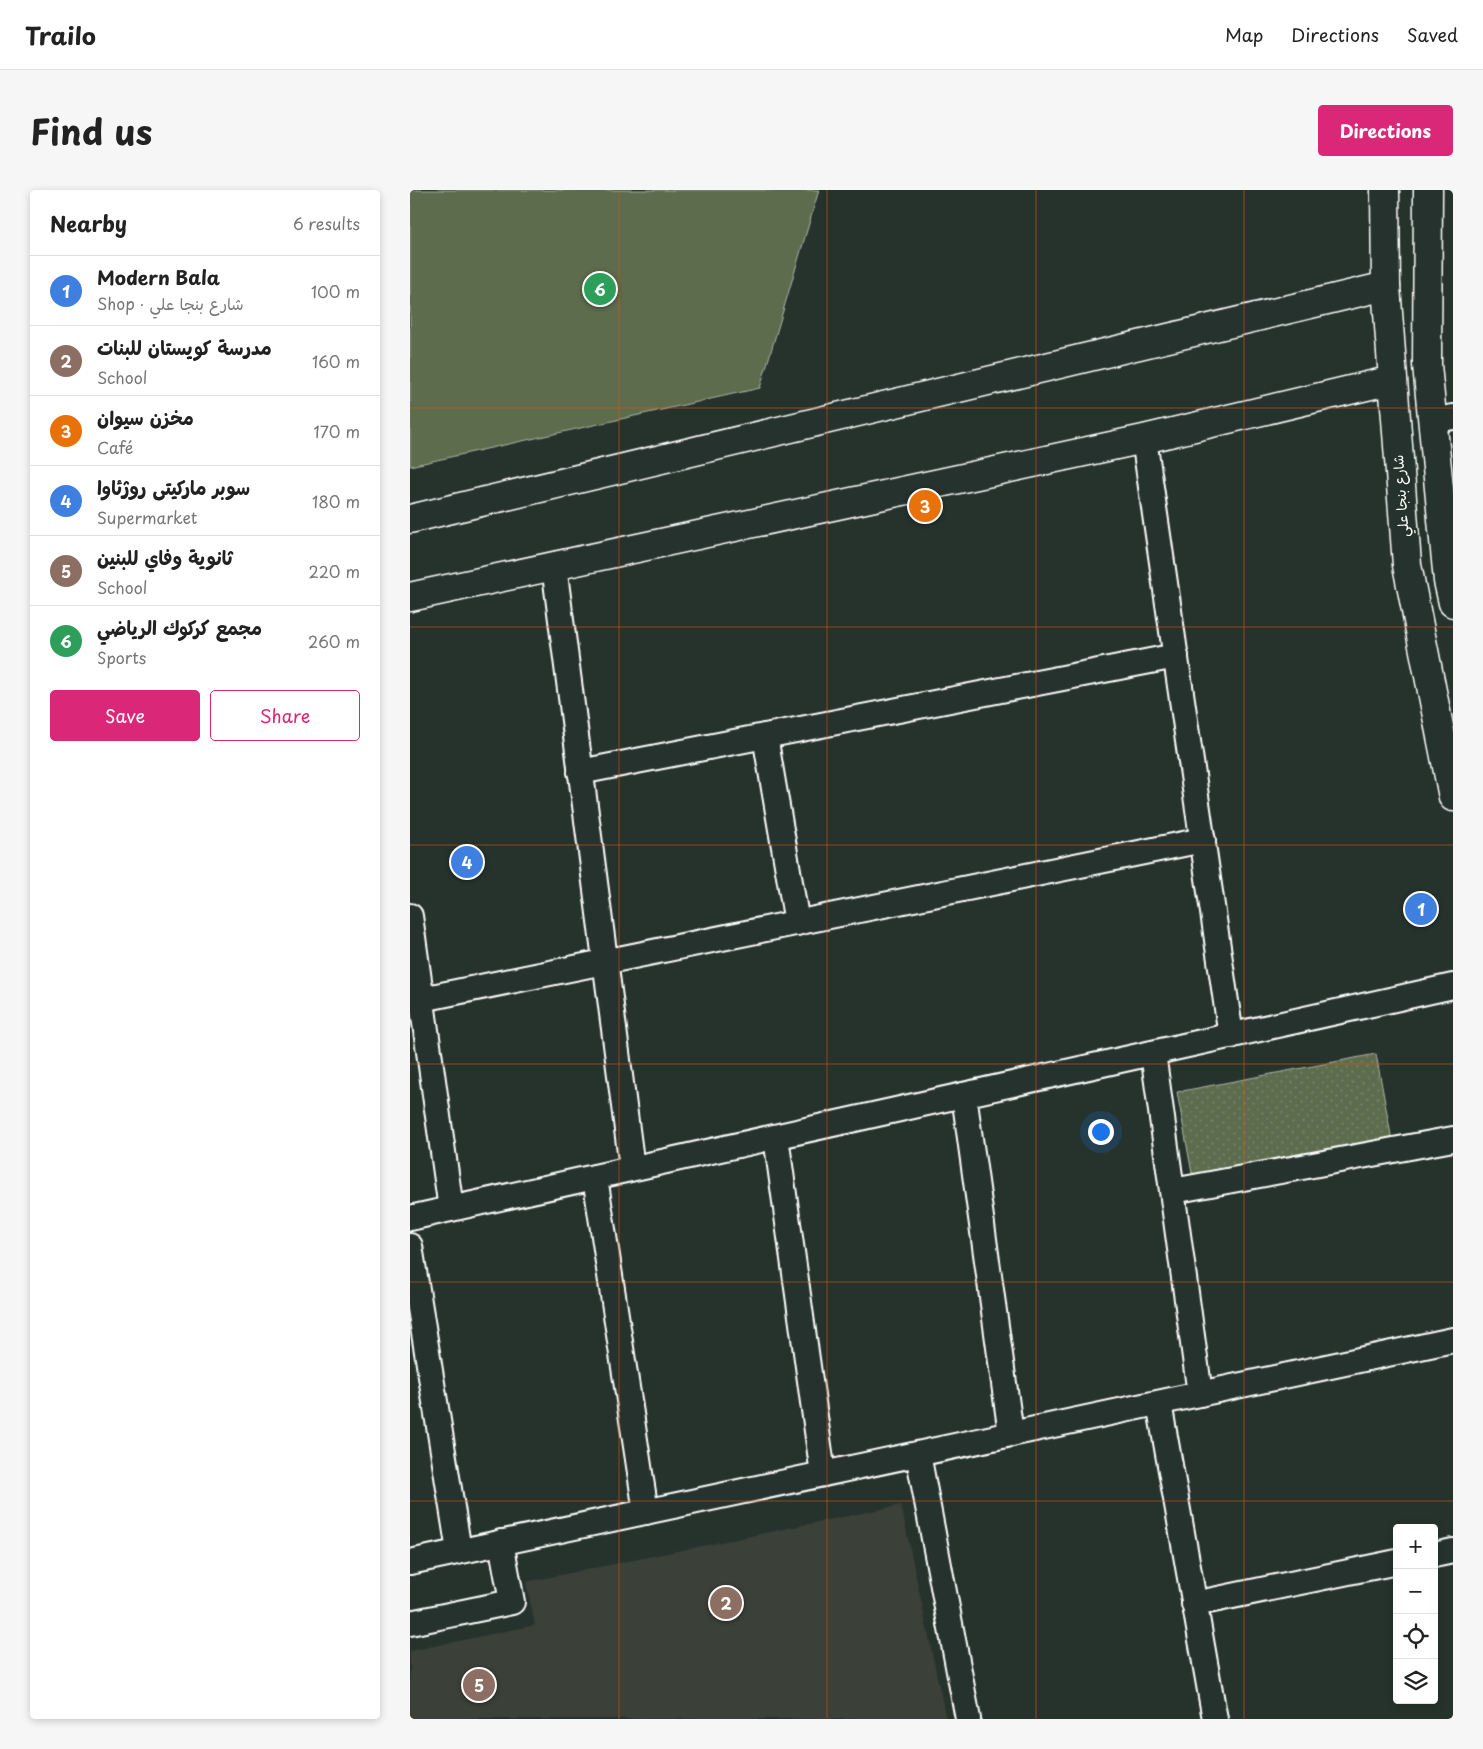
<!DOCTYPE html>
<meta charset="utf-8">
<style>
:root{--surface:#fff;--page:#f6f6f6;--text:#222;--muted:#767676;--line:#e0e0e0;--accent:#db2777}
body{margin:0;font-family:"Playpen Sans","Playpen Sans Arabic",sans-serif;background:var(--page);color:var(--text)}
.controls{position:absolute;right:15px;bottom:15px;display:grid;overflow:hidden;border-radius:5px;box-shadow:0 2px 8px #0003}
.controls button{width:45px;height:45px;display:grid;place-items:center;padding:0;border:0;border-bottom:1px solid var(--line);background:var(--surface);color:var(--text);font:25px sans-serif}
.you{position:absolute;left:690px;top:941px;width:18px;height:18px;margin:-12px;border:4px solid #fff;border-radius:50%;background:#1a73e8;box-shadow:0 0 0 8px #1a73e833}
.badge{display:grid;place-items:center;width:32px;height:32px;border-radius:50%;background:var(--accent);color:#fff;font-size:16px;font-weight:700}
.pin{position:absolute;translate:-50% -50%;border:2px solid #fff;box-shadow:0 1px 5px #0006}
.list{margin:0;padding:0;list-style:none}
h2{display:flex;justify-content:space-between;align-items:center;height:65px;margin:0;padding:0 20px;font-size:21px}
h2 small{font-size:16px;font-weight:400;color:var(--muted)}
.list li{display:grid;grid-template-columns:32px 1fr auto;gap:15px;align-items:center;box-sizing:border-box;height:70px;padding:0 20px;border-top:1px solid var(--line)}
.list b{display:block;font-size:19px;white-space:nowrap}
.list p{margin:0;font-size:16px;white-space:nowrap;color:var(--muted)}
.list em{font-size:16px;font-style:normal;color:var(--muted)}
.actions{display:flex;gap:10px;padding:15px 20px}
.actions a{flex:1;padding:11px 0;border:1px solid var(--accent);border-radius:5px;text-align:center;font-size:18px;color:var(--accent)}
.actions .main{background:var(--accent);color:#fff}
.icon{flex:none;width:28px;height:28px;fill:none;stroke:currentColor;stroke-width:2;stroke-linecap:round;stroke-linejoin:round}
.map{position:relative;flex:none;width:1043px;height:1529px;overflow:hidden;border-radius:5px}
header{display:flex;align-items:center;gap:30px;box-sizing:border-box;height:70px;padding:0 25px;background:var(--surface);border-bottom:1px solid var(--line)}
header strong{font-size:24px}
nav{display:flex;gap:28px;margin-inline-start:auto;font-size:18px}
.intro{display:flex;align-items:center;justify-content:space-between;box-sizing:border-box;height:120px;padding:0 30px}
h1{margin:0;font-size:35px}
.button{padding:12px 22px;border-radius:5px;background:var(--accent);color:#fff;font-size:18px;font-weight:700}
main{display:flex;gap:30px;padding:0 30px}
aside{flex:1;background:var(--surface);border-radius:5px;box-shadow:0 2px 8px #0003}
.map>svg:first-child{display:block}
.built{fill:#3a4039}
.green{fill:#5d6c4e;stroke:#aeb6a6}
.park{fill:url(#park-dots);stroke:#aeb6a6}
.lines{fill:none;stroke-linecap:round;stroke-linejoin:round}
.street-casing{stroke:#fff;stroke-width:28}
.secondary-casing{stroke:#fff;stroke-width:31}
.street{stroke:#26332d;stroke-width:24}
.secondary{stroke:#26332d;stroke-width:28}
.grid{fill:none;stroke:#e8590c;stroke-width:1;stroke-opacity:0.55}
.labels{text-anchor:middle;stroke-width:4;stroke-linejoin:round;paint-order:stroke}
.street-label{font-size:14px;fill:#fff;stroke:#26332d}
</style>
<header>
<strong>Trailo</strong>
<nav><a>Map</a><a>Directions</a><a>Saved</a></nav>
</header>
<div class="intro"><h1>Find us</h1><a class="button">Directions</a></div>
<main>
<aside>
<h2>Nearby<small>6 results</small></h2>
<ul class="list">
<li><span class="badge" style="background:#3f7fe0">1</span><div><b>Modern Bala</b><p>Shop · شارع بنجا علي</p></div><em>100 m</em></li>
<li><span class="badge" style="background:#8d6e63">2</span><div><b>مدرسة كويستان للبنات</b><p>School</p></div><em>160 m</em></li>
<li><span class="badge" style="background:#e8710a">3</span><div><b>مخزن سيوان</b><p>Café</p></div><em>170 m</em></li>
<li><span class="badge" style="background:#3f7fe0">4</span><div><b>سوبر ماركيتى روژئاوا</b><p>Supermarket</p></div><em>180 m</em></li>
<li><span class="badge" style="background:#8d6e63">5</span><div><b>ثانوية وفاي للبنين</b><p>School</p></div><em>220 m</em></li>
<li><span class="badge" style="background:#2e9e5b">6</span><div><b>مجمع كركوك الرياضي</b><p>Sports</p></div><em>260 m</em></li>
</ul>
<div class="actions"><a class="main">Save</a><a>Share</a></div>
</aside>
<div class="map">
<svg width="1043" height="1529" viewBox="0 0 1043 1529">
<defs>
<pattern id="park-dots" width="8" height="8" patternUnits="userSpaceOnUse" patternTransform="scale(1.25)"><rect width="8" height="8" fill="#5d6c4e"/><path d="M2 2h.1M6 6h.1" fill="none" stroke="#758269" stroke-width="1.8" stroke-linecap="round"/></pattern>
</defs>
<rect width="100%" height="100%" fill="#26332d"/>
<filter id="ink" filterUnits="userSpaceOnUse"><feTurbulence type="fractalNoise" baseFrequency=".02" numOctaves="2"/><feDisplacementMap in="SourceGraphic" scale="10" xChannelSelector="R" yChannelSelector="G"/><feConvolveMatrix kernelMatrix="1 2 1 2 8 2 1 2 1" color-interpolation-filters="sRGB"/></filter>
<g filter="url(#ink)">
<polygon class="built" points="491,1315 536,1529 0,1529 0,1461 125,1435 116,1392"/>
<polygon class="green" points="0,0 409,0 350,198 0,276"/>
<polygon class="park" points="966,864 983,956 784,994 767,902"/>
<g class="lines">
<g class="street-casing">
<g id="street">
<polyline points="1022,231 1043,227"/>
<polyline points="734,249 821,846"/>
<polyline points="144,376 222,978"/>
<polyline points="355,546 387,733"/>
<polyline points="170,582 766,466"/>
<polyline points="0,726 41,1019"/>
<polyline points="12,809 793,650"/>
<polyline points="743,863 790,1204"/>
<polyline points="554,905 601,1244"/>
<polyline points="366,947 413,1284"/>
<polyline points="185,987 236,1322"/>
<polyline points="763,1001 1043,949"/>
<polyline points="0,1028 1043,796"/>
<polyline points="0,1056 49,1361"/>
<polyline points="749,1213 805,1529"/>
<polyline points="508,1264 558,1529"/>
<polyline points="1024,1365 1043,1361"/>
<polyline points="0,1372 1043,1150"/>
<polyline points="784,1414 987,1372"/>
<polyline points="0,1433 102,1412 91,1352"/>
</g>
</g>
<g class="secondary-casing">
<g id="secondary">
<polyline points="975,0 976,96 997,375 1043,607"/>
<polyline points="1018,0 1017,175 1038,391 1043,413"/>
<polyline points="0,329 976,96"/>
<polyline points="0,407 734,249 982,190"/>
</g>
</g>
<use href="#street" class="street"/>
<use href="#secondary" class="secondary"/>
</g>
</g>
<path class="grid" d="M209,0V1529M417,0V1529M626,0V1529M834,0V1529M0,218H1043M0,437H1043M0,655H1043M0,874H1043M0,1092H1043M0,1311H1043"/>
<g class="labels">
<g class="street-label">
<text transform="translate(991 306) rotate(-94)" y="5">شارع بنجا علي</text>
</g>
</g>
</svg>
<div class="controls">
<button>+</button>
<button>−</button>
<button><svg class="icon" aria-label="locate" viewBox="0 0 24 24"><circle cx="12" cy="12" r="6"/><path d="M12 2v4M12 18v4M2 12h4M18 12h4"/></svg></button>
<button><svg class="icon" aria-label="layers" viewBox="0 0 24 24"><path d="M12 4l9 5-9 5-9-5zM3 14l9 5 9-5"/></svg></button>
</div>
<div class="you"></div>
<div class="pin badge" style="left:1011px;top:719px;background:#3f7fe0">1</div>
<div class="pin badge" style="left:316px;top:1413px;background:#8d6e63">2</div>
<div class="pin badge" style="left:515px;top:316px;background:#e8710a">3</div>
<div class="pin badge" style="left:57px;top:672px;background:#3f7fe0">4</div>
<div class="pin badge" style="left:69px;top:1495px;background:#8d6e63">5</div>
<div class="pin badge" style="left:190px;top:99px;background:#2e9e5b">6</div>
</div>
</main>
